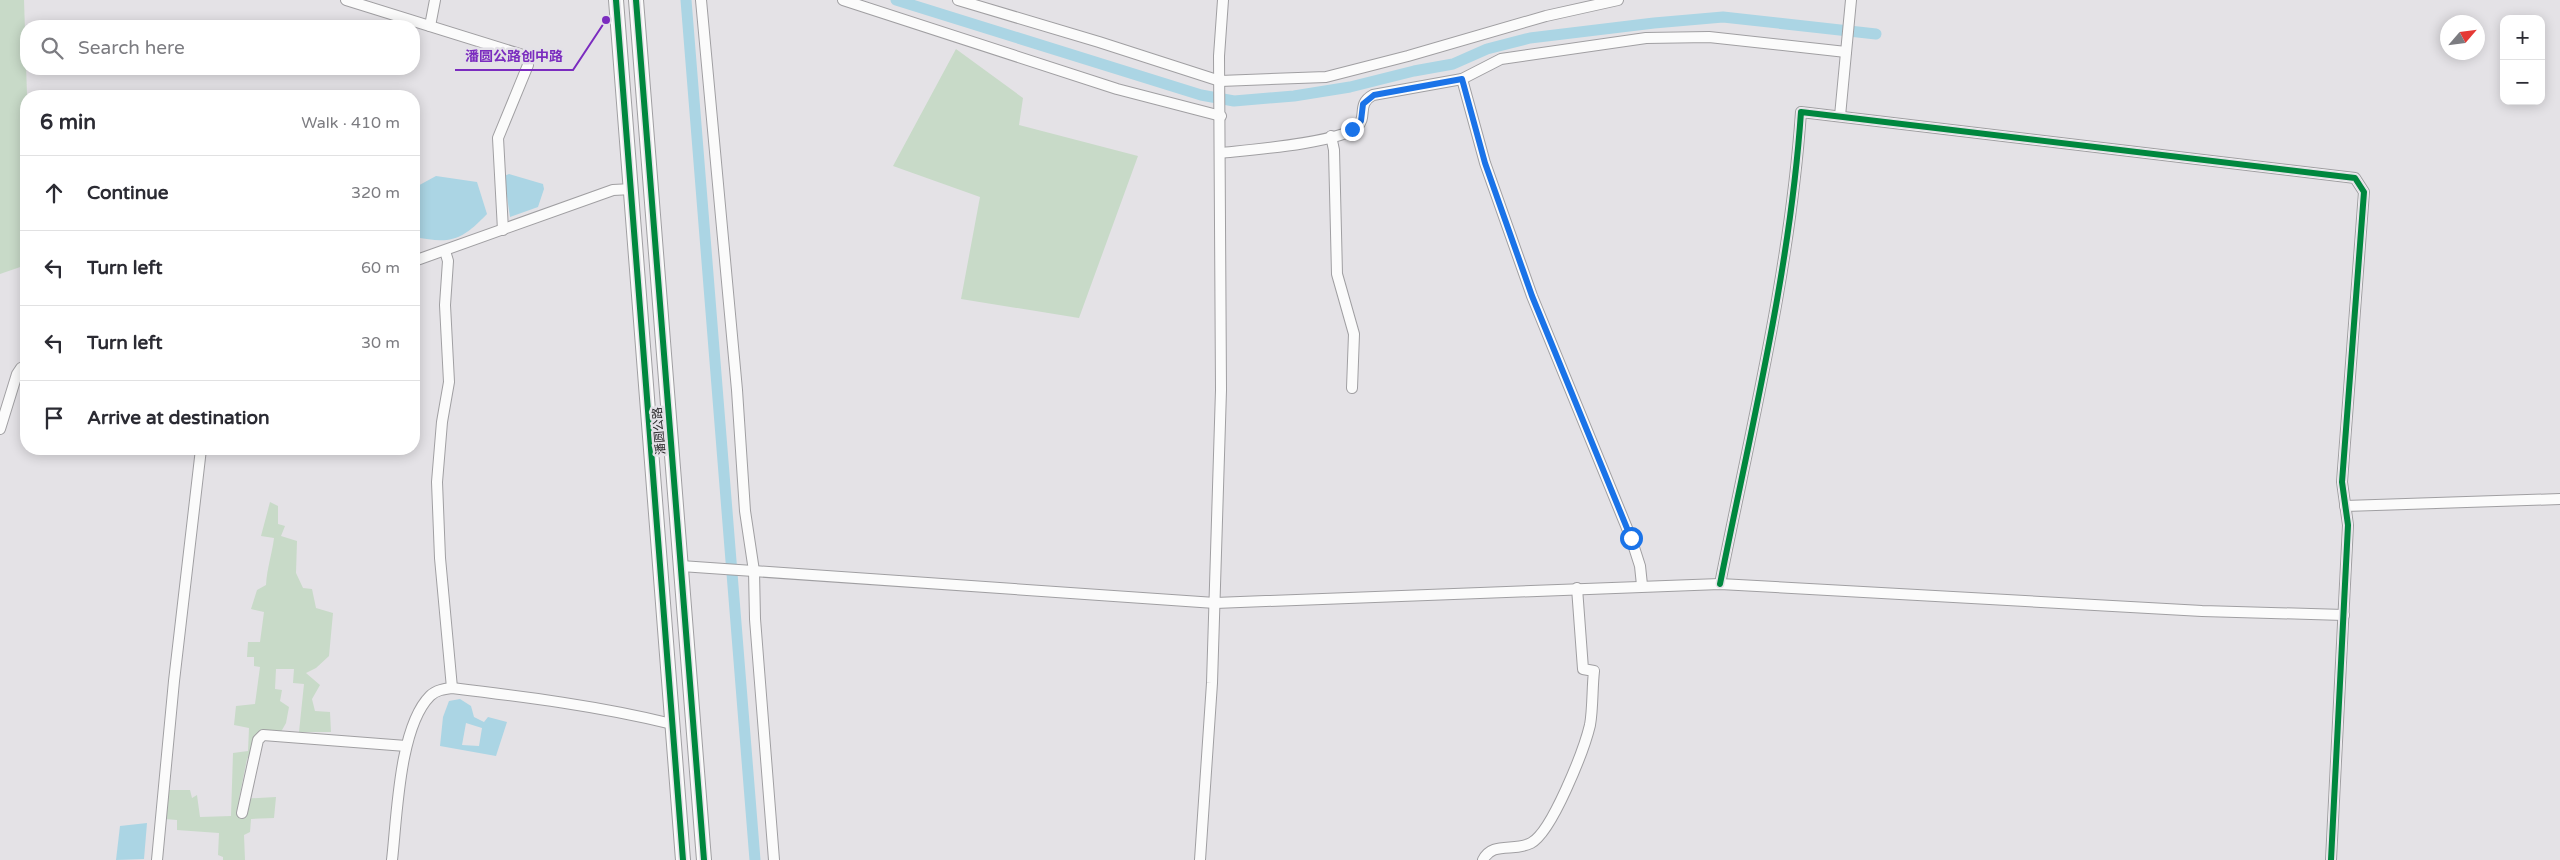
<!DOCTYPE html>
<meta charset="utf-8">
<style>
:root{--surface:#fff;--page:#f7f7f7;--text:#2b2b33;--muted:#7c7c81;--line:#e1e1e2}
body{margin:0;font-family:"Varela Round","Noto Sans SC",sans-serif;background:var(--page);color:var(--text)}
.controls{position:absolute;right:15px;top:15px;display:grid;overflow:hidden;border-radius:10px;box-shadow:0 2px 12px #0003}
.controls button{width:45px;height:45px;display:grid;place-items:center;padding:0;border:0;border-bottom:1px solid var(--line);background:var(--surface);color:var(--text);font:25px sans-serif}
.compass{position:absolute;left:2440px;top:15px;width:45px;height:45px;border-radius:50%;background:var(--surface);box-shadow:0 2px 12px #0003;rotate:62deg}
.stop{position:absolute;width:15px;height:15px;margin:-11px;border:4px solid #1a73e8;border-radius:50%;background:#fff}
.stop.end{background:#1a73e8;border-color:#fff;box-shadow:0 1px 5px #0008}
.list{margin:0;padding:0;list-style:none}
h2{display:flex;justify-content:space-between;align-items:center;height:65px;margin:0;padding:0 20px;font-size:21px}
h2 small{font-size:16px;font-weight:400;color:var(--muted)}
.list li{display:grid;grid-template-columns:32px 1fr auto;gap:15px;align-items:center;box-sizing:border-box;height:75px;padding:0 20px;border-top:1px solid var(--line)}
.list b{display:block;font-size:19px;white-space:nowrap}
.list em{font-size:16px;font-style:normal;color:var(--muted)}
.icon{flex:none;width:28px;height:28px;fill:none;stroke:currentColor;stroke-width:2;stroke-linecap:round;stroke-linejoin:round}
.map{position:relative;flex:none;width:2560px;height:860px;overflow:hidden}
.search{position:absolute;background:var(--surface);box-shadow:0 2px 12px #0003;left:20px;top:20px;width:400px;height:55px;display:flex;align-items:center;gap:12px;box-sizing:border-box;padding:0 18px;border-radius:20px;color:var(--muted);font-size:19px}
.panel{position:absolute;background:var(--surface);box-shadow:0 2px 12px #0003;left:20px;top:90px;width:400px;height:365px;border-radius:20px}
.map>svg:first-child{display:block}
.green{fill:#c8dac8}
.water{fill:#abd5e4;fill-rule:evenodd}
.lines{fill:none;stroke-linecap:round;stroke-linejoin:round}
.canal{stroke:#abd5e4;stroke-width:11}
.minor-casing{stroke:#a09fa2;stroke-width:12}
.secondary-casing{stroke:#a09fa2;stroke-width:16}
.minor{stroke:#fbfbfb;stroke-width:10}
.secondary{stroke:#fbfbfb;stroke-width:14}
.cycleway-casing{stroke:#e3e1e7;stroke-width:9}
.cycleway{stroke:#00873e;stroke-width:6}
.route{stroke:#1a73e8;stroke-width:6}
.labels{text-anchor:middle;stroke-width:5;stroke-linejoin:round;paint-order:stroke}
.street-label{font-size:12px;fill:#2b2a2c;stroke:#e3e1e7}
.leader{fill:none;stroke:#7b2cbf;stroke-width:2}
.callout-dot{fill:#7b2cbf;stroke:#e3e1e7;stroke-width:2}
.callout-label{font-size:14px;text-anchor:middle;font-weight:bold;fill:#7b2cbf;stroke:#e3e1e7;stroke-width:5;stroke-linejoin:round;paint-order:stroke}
</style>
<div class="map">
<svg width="2560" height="860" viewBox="0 0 2560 860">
<rect width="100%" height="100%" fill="#e4e2e6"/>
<g class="green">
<polygon points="0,0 24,0 27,96 26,265 0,274"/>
<polygon points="956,49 1023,98 1019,125 1138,156 1079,318 961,299 980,197 893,166"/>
<path d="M270,502L278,506V524L285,526L281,536L297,541L296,573L303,588L312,589L316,608L333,613L329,656L316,668L306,673L320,685L312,699L315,711L330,712L331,732H299L304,684L293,683L294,669H276L275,689L282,690L280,701L289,707L286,723L278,737L260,739L247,759L239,799L276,797L274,818L251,819L250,832L244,835L245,860H223V857L218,855L219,833L177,830V820L165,819L169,790H190L192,798L197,795L200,817L231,816L233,753L248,751L249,728L234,725L236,706L255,704L260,667L254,666V657H247L248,642H260L264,612L251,609L257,590L266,585C267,568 272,554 274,538L261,536Z"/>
</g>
<g class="water">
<polygon points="509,174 543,184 544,189 538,207 510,217 504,176"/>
<path d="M436,176L477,182L487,214C461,241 451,244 414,237V188Z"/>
<path d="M460,699L471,706L474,717L484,722L488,717L507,722L496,756L440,746L443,717L449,701ZM466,723L482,728L479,746L462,745Z"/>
<polygon points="147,823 144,859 116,860 120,826"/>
</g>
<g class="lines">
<g class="canal">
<polyline points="686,0 755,860"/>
<polyline points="896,0 1201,95 1234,101 1294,96 1350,87 1414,71 1453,64 1487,49 1530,38 1654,23 1723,17 1876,34"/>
</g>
<g class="minor-casing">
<g id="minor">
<polyline points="346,0 526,56 528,65 498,138 503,230"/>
<polyline points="701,0 737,390 745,511 754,571 755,619 774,860"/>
<polyline points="843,0 1117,89 1221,116"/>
<polyline points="958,0 1099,42 1220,81 1326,77 1408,56 1546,16 1618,0"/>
<polyline points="430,26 435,0"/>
<polyline points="1462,79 1485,163 1532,296 1631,538 1640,566 1642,585"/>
<polyline points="1840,116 1851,0"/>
<polyline points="1331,136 1334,150 1337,274 1354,334 1352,388"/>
<path d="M1221,153C1248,150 1339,143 1357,127C1368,117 1356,104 1373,95L1462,79L1501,59L1646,38L1709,37L1846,52"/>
<polyline points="445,251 448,261 445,305 449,382 442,422 437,482 440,558 452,688"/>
<polyline points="414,261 613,190 632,189"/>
<polyline points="0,429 17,374 21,368 26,366"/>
<polyline points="2345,506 2560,499"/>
<polyline points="681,566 1215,603 1720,584 2202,611 2344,615"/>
<path d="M1720,584C1751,428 1790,271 1801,112L2355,178L2364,192L2342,482L2348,525L2331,860"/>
<polyline points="242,813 258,740 263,735 406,746"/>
<polyline points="157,860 174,681 201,449"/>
<path d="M392,860C397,817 399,727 430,696C436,690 444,689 452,688C526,697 599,706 672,724"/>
<polyline points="1200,860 1212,683 1221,390 1219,56 1223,0"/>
<path d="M1483,860C1492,841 1514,852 1531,843C1552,832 1584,750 1590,725C1593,708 1592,689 1594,671L1583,669L1577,588"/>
</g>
</g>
<g class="secondary-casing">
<g id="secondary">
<polyline points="616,0 683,860"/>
<polyline points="636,0 704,860"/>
</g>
</g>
<use href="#minor" class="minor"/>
<use href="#secondary" class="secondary"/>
<g class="cycleway-casing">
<g id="cycleway">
<polyline points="616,0 683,860"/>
<polyline points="636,0 704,860"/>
<path d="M1720,584C1751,428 1790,271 1801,112L2355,178L2364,192L2342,482L2348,525L2331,860"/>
</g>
</g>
<use href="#cycleway" class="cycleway"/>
</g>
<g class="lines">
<polyline class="route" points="1352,129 1361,121 1363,104 1374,95 1462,79 1485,163 1532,296 1631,538"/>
</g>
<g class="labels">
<g class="street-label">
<text transform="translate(659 431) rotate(-95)" y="4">潘圆公路</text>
</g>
</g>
<path class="leader" d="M606 20L573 70H455"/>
<circle class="callout-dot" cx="606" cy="20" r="5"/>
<g class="callout-label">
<text x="514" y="61">潘圆公路创中路</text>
</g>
</svg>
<div class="controls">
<button>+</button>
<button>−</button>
</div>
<svg class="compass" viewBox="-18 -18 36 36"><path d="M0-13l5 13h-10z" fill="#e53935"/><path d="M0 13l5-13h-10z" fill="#7c7c81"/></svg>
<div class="stop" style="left:1631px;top:538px"></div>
<div class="stop end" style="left:1352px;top:129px"></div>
<div class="search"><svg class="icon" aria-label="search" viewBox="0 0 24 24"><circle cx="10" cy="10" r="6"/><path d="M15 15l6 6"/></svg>Search here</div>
<section class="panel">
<h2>6 min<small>Walk · 410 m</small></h2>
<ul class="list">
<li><svg class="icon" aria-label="ahead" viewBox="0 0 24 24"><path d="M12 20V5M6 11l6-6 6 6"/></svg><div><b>Continue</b></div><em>320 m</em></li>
<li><svg class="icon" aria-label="left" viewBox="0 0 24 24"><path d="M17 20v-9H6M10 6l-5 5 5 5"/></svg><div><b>Turn left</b></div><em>60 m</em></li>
<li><svg class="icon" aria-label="left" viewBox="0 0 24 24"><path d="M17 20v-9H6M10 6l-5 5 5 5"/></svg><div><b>Turn left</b></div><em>30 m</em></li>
<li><svg class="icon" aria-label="arrive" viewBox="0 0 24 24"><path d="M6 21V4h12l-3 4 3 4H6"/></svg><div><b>Arrive at destination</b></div></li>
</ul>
</section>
</div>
